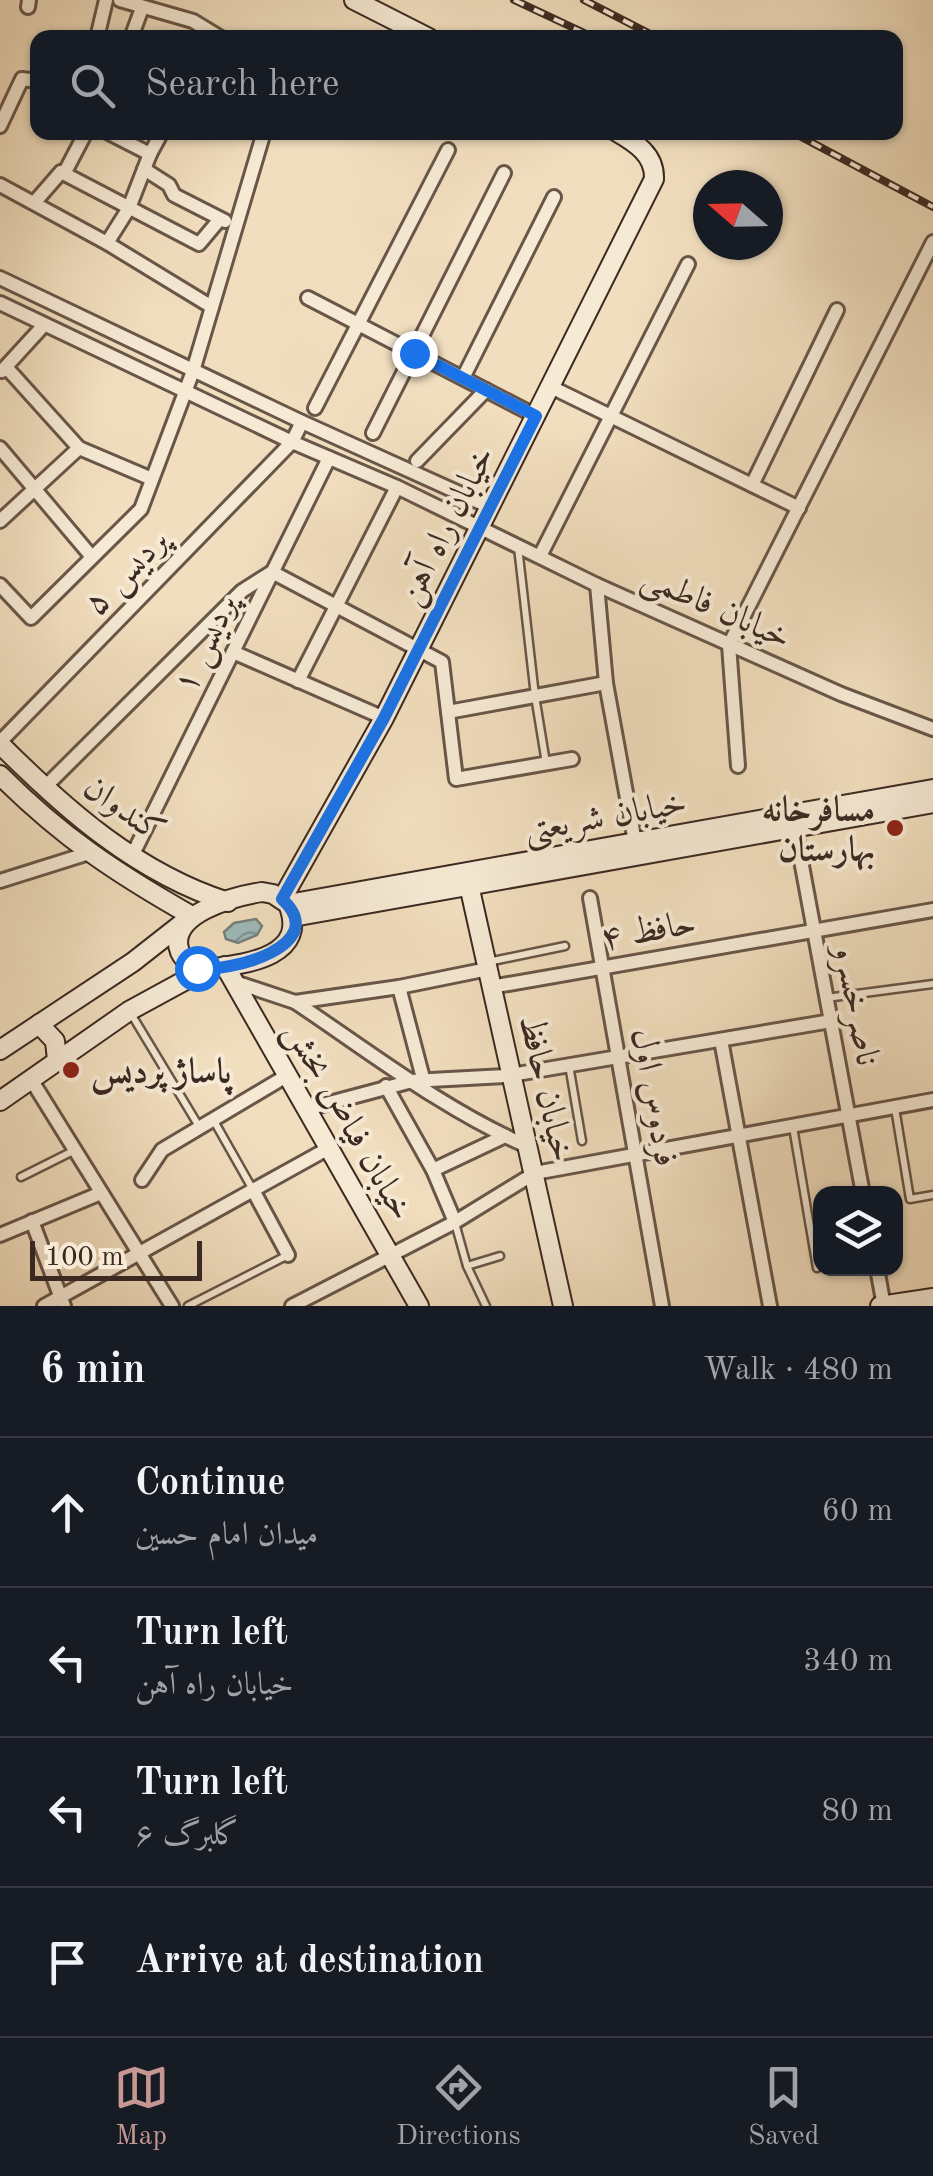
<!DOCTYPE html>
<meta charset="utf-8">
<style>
:root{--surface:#171b24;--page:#242831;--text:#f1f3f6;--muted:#9ea1a6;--line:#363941;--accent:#c59692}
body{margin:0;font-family:"Old Standard TT",Amiri,serif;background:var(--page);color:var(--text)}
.controls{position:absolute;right:30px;bottom:30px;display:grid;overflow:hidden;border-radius:20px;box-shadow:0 2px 8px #0004}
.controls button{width:90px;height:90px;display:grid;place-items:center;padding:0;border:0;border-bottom:2px solid var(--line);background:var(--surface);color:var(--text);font:50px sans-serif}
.compass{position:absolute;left:693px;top:170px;width:90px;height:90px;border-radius:50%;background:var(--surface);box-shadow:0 2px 8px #0004;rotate:290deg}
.scale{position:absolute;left:30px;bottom:25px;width:172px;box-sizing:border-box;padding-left:10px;border:5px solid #3c2922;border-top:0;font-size:28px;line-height:35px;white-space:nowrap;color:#3c2922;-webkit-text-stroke:8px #f6ead5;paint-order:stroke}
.stop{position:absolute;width:30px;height:30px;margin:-22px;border:8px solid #1a73e8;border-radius:50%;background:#fff}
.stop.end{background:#1a73e8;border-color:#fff;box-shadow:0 2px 10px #0008}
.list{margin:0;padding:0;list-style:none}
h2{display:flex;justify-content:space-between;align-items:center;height:130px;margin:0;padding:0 40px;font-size:42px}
h2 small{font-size:32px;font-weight:400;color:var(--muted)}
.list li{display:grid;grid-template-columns:65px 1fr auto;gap:30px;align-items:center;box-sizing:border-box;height:150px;padding:0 40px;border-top:2px solid var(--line)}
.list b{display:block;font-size:38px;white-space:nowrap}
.list p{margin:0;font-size:32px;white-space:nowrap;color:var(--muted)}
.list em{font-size:32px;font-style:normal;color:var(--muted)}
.icon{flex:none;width:55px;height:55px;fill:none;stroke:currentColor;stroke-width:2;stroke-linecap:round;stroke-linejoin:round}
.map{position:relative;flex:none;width:933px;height:1306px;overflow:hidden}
.search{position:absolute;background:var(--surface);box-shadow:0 2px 8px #0004;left:30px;right:30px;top:30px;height:110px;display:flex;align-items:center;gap:25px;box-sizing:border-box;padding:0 35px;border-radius:20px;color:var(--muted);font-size:38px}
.sheet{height:730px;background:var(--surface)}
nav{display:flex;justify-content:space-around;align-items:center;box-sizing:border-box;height:140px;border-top:2px solid var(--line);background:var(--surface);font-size:28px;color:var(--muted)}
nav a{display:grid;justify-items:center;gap:5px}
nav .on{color:var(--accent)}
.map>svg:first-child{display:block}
.water{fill:url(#water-waves);stroke:#77807d;stroke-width:2.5}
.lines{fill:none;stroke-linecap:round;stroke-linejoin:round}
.lane-casing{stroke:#695649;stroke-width:11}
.street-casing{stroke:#695649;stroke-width:18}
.secondary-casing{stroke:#3c2922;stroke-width:22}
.lane{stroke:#f6ead5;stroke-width:6}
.street{stroke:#f6ead5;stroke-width:12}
.secondary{stroke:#f6ead5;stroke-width:18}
.rail-casing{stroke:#3c2922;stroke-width:8}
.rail{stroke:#f6ead5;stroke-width:4;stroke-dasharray:11;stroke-linecap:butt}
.route{stroke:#1a73e8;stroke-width:12}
.poi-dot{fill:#8f2418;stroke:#f6ead5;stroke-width:4}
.labels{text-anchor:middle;stroke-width:8;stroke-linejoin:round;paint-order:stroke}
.street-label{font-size:35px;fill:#3c2922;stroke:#f6ead5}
.poi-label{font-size:35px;font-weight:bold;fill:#3c2922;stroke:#f6ead5;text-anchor:end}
</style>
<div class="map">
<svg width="933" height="1306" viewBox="0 0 933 1306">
<defs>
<pattern id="water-waves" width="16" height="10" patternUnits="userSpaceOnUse" patternTransform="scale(2.5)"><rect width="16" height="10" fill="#9ebaba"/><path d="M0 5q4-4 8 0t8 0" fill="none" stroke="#829797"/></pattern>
</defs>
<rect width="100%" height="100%" fill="#f1debe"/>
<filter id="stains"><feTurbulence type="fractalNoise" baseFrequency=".002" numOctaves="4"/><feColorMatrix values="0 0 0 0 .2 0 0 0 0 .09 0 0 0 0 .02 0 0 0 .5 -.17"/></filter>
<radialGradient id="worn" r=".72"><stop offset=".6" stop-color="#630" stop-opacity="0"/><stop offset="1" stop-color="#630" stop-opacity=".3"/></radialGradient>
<polygon class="water" points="256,919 262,926 257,935 238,943 226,939 224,932 234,923"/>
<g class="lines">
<g class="lane-casing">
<g id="lane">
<polyline points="518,547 535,696 546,763"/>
<polyline points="488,962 565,946"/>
<polyline points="826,998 933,984"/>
<polyline points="130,1012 200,1128"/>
<polyline points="569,1065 582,1141"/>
<polyline points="895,1108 910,1199 933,1195"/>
<polyline points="214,1121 252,1188"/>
<polyline points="793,1127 817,1268"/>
<polyline points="21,1177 73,1151"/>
<polyline points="455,1223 467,1266 486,1306"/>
<polyline points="467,1266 500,1256"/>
<polyline points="188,1306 288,1255"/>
</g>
</g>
<g class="street-casing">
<g id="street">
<polyline points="120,0 193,21 221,38"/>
<polyline points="28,7 29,0"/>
<polyline points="97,38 106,0"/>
<polyline points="131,38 142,8"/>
<polyline points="0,126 22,79 38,81"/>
<polyline points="107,132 150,154"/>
<polyline points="144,169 169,185 174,195 225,221"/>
<polyline points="61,172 199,244 220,219"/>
<polyline points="0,185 107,243 212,307"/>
<polyline points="34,203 61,172 65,172 86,132"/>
<polyline points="107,243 129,208 150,154 162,132"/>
<polyline points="0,278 302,422 490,507"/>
<polyline points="308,298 536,416"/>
<polyline points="0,303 292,442 397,487 597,585 841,694 933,729"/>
<polyline points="6,367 79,448 152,479"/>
<polyline points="2,371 44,325"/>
<polyline points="463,378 554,197"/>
<polyline points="551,387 799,508"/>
<polyline points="315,408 448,150"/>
<polyline points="373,433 504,173"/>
<polyline points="0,448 92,557"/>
<polyline points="417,461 486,390"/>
<polyline points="752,485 837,310"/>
<polyline points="0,521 79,448"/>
<polyline points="540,556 688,264"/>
<polyline points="0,585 31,618 141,509 193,371 264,132"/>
<polyline points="597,585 606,683 635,842"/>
<polyline points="233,652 384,718"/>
<polyline points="298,681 397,487"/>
<polyline points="448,712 606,683"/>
<polyline points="0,742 292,442 302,422"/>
<polyline points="738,766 729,645 933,242"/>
<polyline points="44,788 242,591 272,572 442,662 456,779 572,759"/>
<polyline points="795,828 863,1194"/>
<polyline points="132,856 329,458"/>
<polyline points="0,881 89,853"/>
<polyline points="590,898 662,1306"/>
<polyline points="235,982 295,1002 399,987 488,969"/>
<polyline points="399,987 424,1082"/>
<polyline points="491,987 933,910"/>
<path d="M295,1002C370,1052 444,1110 527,1146"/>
<polyline points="721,1040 770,1306"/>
<polyline points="511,1075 831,1021"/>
<polyline points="32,1081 172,1306"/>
<polyline points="386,1086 433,1170 455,1222"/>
<polyline points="307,1109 412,1081 505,1076"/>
<polyline points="433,1170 505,1136"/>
<polyline points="142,1180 162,1150 288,1075"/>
<polyline points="253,1190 288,1255"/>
<polyline points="32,1221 64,1306"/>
<polyline points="0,1235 101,1193"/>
<polyline points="877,1268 884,1306"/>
<polyline points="44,1306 329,1148"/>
<polyline points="292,1306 455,1222 535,1173 933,1100"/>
</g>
</g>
<g class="secondary-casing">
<g id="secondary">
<polyline points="354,0 429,38"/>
<path d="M0,744C66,810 137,873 228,902"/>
<path d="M0,775C62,837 116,873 192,916"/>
<polyline points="469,885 563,1306"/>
<path d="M262,892L273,894L288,904C310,958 244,964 206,969C194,967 185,963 180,952C165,914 236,896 262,892Z"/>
<path d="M282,899L384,718L654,179C655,155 636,143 617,132"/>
<polyline points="288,904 933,789"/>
<polyline points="293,917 933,803"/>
<polyline points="225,966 419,1306"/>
<polyline points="39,1024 55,1041 57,1060"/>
<polyline points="0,1050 133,962 184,922"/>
<polyline points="0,1101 129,1011 206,969"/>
<polyline points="880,1306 933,1298"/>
</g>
</g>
<use href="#lane" class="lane"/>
<use href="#street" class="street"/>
<use href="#secondary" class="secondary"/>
<g class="rail-casing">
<g id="rail">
<polyline points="514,0 595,38"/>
<polyline points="584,0 658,38"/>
<polyline points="792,132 933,207"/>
</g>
</g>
<use href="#rail" class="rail"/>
</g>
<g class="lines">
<path class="route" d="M197,968C228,973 333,946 282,899L384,718L536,416L414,353"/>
</g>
<g class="poi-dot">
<circle cx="895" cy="828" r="10"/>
<circle cx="71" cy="1070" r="10"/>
</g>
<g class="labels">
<g class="street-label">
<text transform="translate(445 525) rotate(-63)" y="12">خیابان راه آهن</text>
<text transform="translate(125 571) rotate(-46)" y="12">پردیس ۵</text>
<text transform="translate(717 606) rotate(24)" y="12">خیابان فاطمی</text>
<text transform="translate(204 643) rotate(-64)" y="12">پردیس ۱</text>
<text transform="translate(125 808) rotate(35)" y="12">کندوان</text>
<text transform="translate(605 815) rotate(-10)" y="12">خیابان شریعتی</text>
<text transform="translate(648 929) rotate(-10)" y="12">حافظ ۴</text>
<text transform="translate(858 1005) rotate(79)" y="12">ناصرخسرو</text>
<text transform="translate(548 1088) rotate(77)" y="12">خیابان حافظ</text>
<text transform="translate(656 1097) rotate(80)" y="12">فردوس اول</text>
<text transform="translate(350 1120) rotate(60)" y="12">خیابان فیاض بخش</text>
</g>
<g class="poi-label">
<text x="875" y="820">مسافرخانه<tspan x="875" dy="40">بهارستان</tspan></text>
<text x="91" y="1082" text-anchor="start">پاساژ پردیس</text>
</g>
</g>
<rect width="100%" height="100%" filter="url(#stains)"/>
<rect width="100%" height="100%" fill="url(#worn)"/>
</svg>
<div class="controls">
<button><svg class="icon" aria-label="layers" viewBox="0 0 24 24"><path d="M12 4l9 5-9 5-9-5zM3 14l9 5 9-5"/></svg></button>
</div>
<svg class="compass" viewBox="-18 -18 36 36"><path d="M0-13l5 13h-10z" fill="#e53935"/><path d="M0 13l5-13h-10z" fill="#9ea1a6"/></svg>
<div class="scale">100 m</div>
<div class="stop" style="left:197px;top:968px"></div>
<div class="stop end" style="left:414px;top:353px"></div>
<div class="search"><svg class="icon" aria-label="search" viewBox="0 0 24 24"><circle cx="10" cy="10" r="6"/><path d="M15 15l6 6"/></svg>Search here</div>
</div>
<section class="sheet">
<h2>6 min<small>Walk · 480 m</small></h2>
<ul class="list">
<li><svg class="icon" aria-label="ahead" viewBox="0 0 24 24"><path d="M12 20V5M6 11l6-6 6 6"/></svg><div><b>Continue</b><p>میدان امام حسین</p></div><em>60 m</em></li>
<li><svg class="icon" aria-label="left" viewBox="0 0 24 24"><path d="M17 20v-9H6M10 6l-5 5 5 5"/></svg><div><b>Turn left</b><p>خیابان راه آهن</p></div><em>340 m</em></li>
<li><svg class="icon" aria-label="left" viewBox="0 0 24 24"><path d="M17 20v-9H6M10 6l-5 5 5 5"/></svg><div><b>Turn left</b><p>گلبرگ ۶</p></div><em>80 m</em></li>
<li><svg class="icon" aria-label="arrive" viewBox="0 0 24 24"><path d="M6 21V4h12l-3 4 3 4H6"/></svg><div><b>Arrive at destination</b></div></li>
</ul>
</section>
<nav>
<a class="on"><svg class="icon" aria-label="map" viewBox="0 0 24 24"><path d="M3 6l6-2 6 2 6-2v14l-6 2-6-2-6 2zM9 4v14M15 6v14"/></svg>Map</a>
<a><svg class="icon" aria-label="directions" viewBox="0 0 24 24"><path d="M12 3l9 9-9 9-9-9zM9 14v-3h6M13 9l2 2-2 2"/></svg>Directions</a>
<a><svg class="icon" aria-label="saved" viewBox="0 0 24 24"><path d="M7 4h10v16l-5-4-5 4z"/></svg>Saved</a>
</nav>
